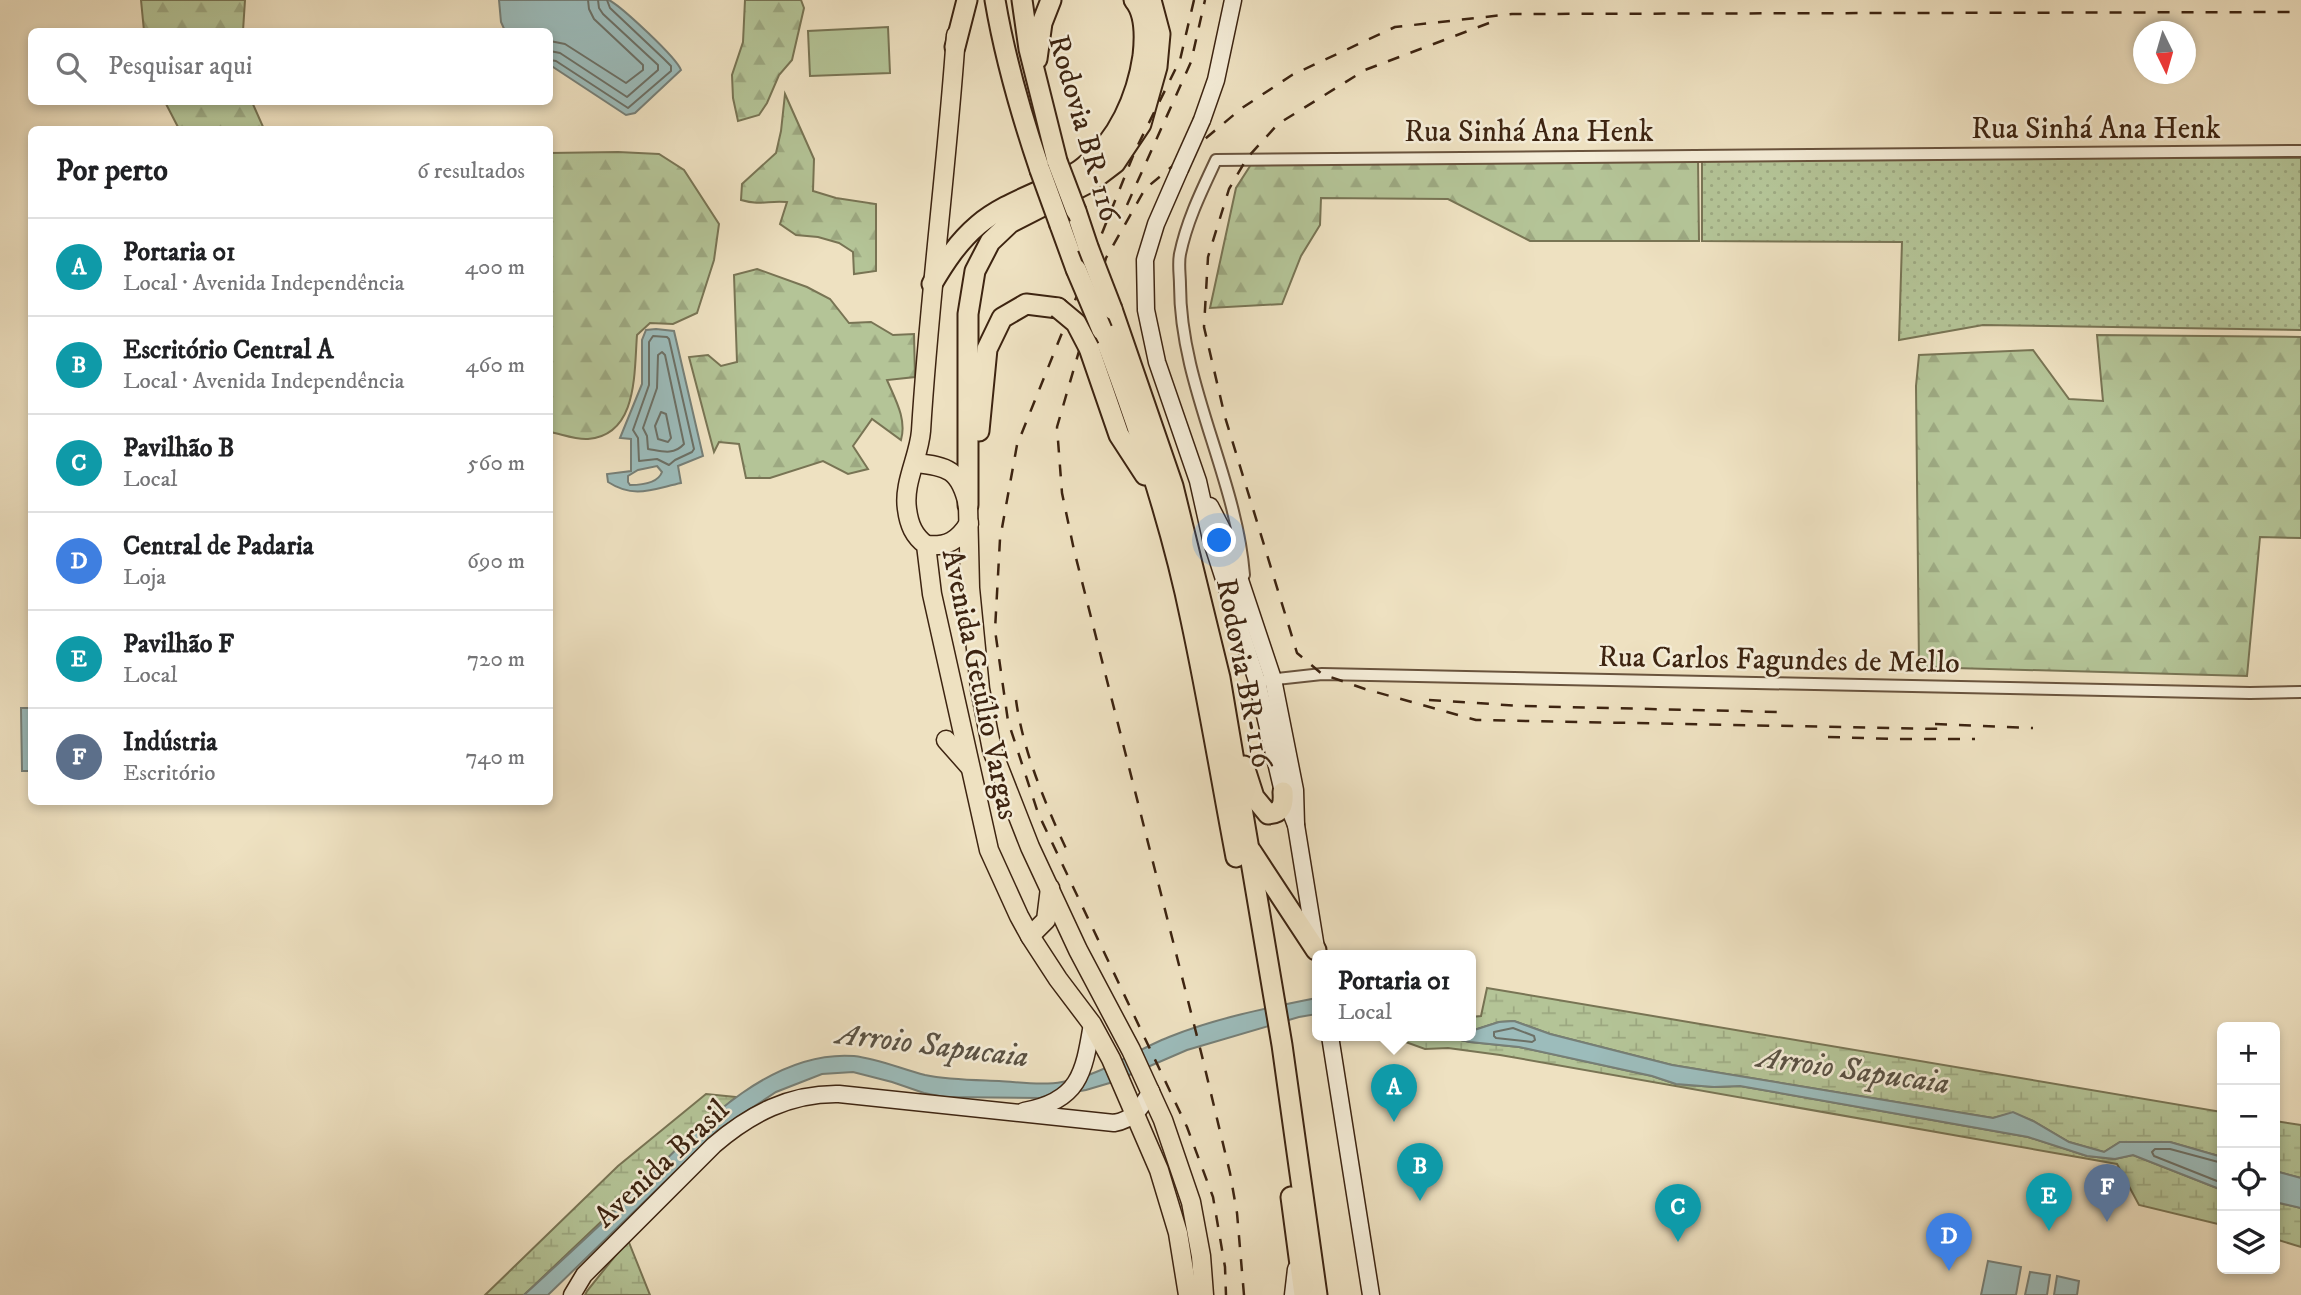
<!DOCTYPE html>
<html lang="pt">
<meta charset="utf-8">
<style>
:root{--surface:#fff;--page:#f6f6f6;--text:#202124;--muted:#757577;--line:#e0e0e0;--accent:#8f2418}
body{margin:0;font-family:"IM FELL DW Pica",serif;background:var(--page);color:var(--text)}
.controls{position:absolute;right:21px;bottom:21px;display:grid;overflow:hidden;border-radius:10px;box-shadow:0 4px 10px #0003}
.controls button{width:63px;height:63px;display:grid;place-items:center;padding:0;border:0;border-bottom:2px solid var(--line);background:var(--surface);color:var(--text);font:35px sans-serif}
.compass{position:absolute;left:2133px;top:21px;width:63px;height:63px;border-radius:50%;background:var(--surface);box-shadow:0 4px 10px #0003;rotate:175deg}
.you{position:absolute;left:1220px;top:541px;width:24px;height:24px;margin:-18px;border:5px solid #fff;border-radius:50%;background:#1a73e8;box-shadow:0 0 0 10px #1a73e833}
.badge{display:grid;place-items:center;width:46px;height:46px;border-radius:50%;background:var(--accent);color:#fff;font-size:23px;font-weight:700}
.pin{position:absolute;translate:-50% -58px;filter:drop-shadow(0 2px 4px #0008)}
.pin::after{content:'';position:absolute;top:37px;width:24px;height:21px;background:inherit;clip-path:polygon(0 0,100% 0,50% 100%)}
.popup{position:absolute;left:1312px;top:950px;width:164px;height:91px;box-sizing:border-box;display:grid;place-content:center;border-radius:10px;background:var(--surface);filter:drop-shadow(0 2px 5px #0005);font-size:23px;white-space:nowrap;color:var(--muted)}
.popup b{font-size:26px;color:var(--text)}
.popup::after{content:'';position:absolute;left:50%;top:100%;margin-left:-14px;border:14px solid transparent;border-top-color:var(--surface)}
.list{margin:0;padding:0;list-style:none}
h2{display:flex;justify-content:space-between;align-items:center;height:91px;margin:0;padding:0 28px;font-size:30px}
h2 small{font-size:23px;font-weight:400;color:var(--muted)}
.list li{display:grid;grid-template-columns:46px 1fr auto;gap:21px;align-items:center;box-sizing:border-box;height:98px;padding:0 28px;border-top:2px solid var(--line)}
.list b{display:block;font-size:26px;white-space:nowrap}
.list p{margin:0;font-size:23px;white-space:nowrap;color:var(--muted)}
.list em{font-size:23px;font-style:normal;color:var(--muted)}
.icon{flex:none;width:38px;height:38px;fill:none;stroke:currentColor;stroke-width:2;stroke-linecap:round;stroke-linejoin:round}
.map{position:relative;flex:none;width:2301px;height:1295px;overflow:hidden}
.search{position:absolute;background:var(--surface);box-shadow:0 4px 10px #0003;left:28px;top:28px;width:525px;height:77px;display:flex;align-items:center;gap:18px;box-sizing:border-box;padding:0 24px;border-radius:10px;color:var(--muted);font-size:26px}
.panel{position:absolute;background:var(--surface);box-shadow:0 4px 10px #0003;left:28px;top:126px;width:525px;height:679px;border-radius:10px}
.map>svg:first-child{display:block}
.grass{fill:url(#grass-dots);stroke:#787454;stroke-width:2}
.forest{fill:url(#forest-firs);stroke:#787454;stroke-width:2}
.wetland{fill:url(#wetland-marsh);stroke:#787454;stroke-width:2}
.green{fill:#b4c497;stroke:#787454;stroke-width:2}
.water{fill:#9cbcbb;stroke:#767f77;stroke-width:2;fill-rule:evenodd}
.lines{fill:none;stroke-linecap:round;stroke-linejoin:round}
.shore{stroke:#6c7066;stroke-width:2}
.street-casing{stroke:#69533d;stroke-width:14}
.secondary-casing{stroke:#3d2411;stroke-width:19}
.primary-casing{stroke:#3d2411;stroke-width:21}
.highway-casing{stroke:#3d2411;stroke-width:23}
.street{stroke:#f4ecd7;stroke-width:10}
.secondary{stroke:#f4ecd7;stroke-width:16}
.primary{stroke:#eee1c1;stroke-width:18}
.highway{stroke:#eee1c1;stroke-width:19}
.rail{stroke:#3d2411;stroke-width:2.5;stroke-dasharray:12 12;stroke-linecap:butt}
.secondary-bridge-casing{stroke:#3d2411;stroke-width:19;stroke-linecap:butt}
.highway-bridge-casing{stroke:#3d2411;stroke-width:23;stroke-linecap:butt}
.secondary-bridge{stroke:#f4ecd7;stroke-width:16}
.highway-bridge{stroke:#eee1c1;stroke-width:19}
.labels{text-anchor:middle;stroke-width:5;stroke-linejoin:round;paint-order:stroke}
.street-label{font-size:30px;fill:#3d2411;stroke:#f4ecd7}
.water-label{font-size:32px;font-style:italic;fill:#5a5244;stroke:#f4ecd7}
</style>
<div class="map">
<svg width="2301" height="1295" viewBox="0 0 2301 1295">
<defs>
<pattern id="grass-dots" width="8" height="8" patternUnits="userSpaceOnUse" patternTransform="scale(1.75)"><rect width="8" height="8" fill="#b4c497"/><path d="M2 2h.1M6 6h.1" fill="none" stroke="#9ca881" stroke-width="1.8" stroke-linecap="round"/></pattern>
<pattern id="forest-firs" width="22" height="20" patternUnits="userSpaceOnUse" patternTransform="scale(1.75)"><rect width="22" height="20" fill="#b4c497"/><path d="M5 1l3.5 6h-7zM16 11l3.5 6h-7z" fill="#9ca881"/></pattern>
<pattern id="wetland-marsh" width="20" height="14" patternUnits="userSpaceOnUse" patternTransform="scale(1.75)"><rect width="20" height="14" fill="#b4c497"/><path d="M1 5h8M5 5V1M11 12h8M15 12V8" fill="none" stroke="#9ca881"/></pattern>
</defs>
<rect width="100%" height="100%" fill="#eee1c1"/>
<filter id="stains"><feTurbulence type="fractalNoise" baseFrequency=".00286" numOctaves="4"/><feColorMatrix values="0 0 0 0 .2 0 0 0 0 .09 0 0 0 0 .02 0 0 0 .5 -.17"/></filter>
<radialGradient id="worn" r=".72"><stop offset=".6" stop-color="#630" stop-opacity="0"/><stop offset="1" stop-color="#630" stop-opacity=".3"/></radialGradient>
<polygon class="grass" points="1702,158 2301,158 2301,330 1983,325 1899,340 1902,242 1702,241"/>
<g class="forest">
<polygon points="141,0 245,0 243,31 144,31"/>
<polygon points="745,0 801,0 804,8 792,60 779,75 767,103 759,115 738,121 733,98 732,75 743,42"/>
<path d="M785,94L814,159L813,191L836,198L876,204V271L854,274L853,252L839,243L818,237L796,235L780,224L787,202C768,200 762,206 741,200L742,184L776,153L781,131Z"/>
<polygon points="165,102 252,102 264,129 179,129"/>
<path d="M618,152L659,154L684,170L719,224L714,260L697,313L673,324L650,323L637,335C634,373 638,435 588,439C576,440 561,434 550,432V153Z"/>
<polygon points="1698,159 1699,241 1530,241 1448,199 1321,198 1320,225 1301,256 1282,304 1210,308 1236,188 1252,163"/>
<path d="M757,269L807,287L830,299L849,323L871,322L893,335L914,334L915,377L887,380C895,399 907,419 901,440L872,419L853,446L868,469L848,474L823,461L770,478H746L739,444L719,442L714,452L689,357L708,355L721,366L737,362L734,275Z"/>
<polygon points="2097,335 2301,337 2301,538 2260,537 2247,676 1919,667 1916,386 1919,355 2033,350 2069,399 2103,401"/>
</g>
<g class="wetland">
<polygon points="1487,988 2222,1112 2222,1157 2170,1142 2120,1142 2104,1152 2069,1142 2033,1121 2013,1113 1993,1118 1672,1065 1550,1034 1514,1021 1499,1022 1471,1031 1471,1017 1481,1016"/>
<polygon points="1389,1036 1441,1036 1470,1042 1519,1047 1652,1076 1676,1084 1714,1087 1740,1086 2028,1137 2087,1156 2115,1159 2133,1155 2222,1190 2222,1225 2139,1205 2117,1164 1500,1055 1448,1048 1425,1049"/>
<polygon points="706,1094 736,1097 687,1140 524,1295 485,1295 618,1166"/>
<polygon points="2275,1121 2301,1125 2301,1178 2275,1171"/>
<polygon points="2275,1202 2301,1208 2301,1247 2275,1239"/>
<polygon points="628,1240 650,1295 585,1295 587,1291"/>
</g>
<polygon class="green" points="888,27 890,73 810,76 808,31"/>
<g class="water">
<path d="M499,0H609C622,7 676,57 681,70L635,113L626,115L550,65V32L505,31L501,22Z"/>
<path d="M656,329L674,331L703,456L678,466L681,483C653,489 634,499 608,482L607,474L631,471V439L620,438L642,384V340L646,330ZM657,466L662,472C658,483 642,485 630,485L628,482V476L638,470Z"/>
<polygon points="21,708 31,708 31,771 22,771"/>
<path d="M1317,998V1014L1299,1017L1187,1050L1113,1082L1086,1090L1040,1098L944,1097L924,1093L892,1082L853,1072L822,1074L776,1092L717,1131L548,1295H524C558,1264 592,1233 625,1201C684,1143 762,1049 854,1056C879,1059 901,1069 925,1075C949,1080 975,1080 999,1081C1019,1082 1042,1086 1062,1082C1101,1076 1133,1051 1169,1037C1216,1018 1267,1008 1317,998Z"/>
<polygon points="1514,1021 1550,1034 1672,1065 1993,1118 2013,1112 2033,1121 2069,1142 2104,1152 2120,1142 2170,1142 2222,1157 2222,1190 2133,1155 2115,1159 2087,1156 2028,1137 1740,1086 1714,1087 1676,1084 1652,1076 1519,1047 1470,1042 1442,1036 1471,1036 1471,1031 1499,1022"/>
<polygon points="2275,1171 2301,1178 2301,1208 2275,1202"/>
<polygon points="1988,1261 2021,1267 2016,1295 1981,1295"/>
<polygon points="2030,1272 2050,1275 2047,1295 2025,1295"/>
<polygon points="2057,1276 2079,1281 2077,1295 2054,1295"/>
</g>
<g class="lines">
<g class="shore">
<polyline points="550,41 565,44 626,83 643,70 643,65 594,19 589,9 588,0"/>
<polyline points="550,51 560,53 627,97 658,70 658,65 603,14 599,8 598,0"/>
<polyline points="550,60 556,61 628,108 671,71 671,66 664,59 610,8 607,0"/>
<polygon points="653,336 667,337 669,339 694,449 692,452 675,460 669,465 657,459 639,461 638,438 633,430 649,385 649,342"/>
<path d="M662,352L665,355L684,444C673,456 661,451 648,449L647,436L643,428L657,388L658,355Z"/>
<polygon points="661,412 666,414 671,438 668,442 658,439 655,426"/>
<polygon points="1513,1028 1534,1036 1535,1040 1532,1042 1496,1038 1494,1036 1494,1032"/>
<polyline points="2222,1163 2170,1149 2155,1149 2152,1152 2154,1156 2222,1183"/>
</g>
<g class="street-casing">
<g id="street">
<path d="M1244,575C1236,476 1180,385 1180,285C1180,275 1178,264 1180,254C1187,220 1202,190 1216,160L2301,151"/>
<polyline points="1267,680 1322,674 2250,693 2301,692"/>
</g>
</g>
<g class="secondary-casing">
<g id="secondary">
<polyline points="1202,120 1216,80 1233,0"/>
<polyline points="1180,169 1156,224 1145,260 1146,310 1157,362 1198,481 1211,539 1257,681 1283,792 1296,825"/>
<polyline points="1210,506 1225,535 1273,679 1295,790 1296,825 1316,948"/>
<polyline points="1330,1036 1371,1295"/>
<path d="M1024,1111C1080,1101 1084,1072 1092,1024"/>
<path d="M572,1295L584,1275L714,1145C750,1114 790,1093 839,1094L1114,1123C1133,1120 1142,1107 1151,1091"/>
<polyline points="1293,1295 1296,1269"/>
</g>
</g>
<g class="primary-casing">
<g id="primary">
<path d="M956,35C947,167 929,299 921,431C919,457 903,483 907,509C909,525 914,536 926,545L932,594L989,850L1019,916L1030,936L1058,979L1092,1024L1111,1059L1159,1170L1178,1233L1188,1295"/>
<path d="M915,463C948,466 960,470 968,505L970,588L980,689L992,750L1030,847L1078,950L1131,1050L1163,1120L1191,1202L1201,1256L1204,1295"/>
<path d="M926,545C947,547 958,541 969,523"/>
<polyline points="946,740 969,766"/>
<polyline points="1030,936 1046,920 1050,888"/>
</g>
</g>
<g class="highway-casing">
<g id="highway">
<path d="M995,0C1005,59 1021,114 1040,170"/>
<polyline points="1022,0 1029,49 1057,161"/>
<polyline points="955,47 967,0"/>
<polyline points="1037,59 1042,23 1051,0"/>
<polyline points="1076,211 1088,247"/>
<polyline points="1060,225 1076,269"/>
<path d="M932,284C945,262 958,242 978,225C998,208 1024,198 1048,187C1060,181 1075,175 1085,166C1118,140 1137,97 1143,56C1145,38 1146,14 1134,0"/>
<polyline points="1112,309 1173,486 1220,678 1282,1045 1317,1295"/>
<path d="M1102,330C1138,424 1171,522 1191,620C1208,699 1221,778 1236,857"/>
<polyline points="1089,348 1119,435 1145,475"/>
<polyline points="979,431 987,349 1002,318 1026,304 1058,308"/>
<polyline points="968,505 968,314 975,271 990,242 1010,223 1090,182 1115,163 1141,124 1157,67 1160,34 1151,0"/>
<path d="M1244,766L1254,797L1268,814C1282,813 1284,805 1283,792"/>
<polyline points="1251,851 1316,950"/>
<polyline points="1291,1197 1304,1295"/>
</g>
</g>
<use href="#street" class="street"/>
<use href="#secondary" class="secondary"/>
<use href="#primary" class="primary"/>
<use href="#highway" class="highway"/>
<g class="rail">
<polyline points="1194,0 1180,60 1135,151 1017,445 1000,539 995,630 1008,721 1038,813 1187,1127 1213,1197 1225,1267 1226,1295"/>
<polyline points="1489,23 1365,70 1278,124 1247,158 1229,189 1208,257 1204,327 1225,417 1297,653 1322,674 1365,689 1476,720 1944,729"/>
<polyline points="1127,205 1191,62 1205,0"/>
<path d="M1016,700C1023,752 1047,808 1069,855"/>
<polyline points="1429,700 1522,706 1779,712"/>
<polyline points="1935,724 2033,728"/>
<polyline points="1828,737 1895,739 1975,739"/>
<polyline points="1244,1295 1237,1213 1230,1173 1202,1056 1074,550 1062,493 1057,427 1106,258 1145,189 1242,108 1292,75 1395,27 1512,14 2301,12"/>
</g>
<g class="secondary-bridge-casing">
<polyline id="secondary-bridge" points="1180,169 1202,120"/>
</g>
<g class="highway-bridge-casing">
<g id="highway-bridge">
<polyline points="1057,161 1076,211"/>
<polyline points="1040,170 1060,225"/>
<polyline points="1088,247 1112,309"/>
<polyline points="1076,269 1102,330"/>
<polyline points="1058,308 1076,323 1089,348"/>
</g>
</g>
<use href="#secondary-bridge" class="secondary-bridge"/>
<use href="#highway-bridge" class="highway-bridge"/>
</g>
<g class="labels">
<g class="street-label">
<text transform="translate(1085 128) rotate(74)" y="10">Rodovia BR-116</text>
<text x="2096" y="138">Rua Sinhá Ana Henk</text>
<text x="1529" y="141">Rua Sinhá Ana Henk</text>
<text transform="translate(1779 659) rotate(1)" y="10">Rua Carlos Fagundes de Mello</text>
<text transform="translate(1245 673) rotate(79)" y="10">Rodovia BR-116</text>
<text transform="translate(981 684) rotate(78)" y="10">Avenida Getúlio Vargas</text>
<text transform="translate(661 1163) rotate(-43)" y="10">Avenida Brasil</text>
</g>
<g class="water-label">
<text transform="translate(933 1044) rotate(7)" y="11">Arroio Sapucaia</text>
<text transform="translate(1854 1069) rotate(8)" y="11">Arroio Sapucaia</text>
</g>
</g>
<rect width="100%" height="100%" filter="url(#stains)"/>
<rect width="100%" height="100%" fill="url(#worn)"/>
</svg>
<div class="controls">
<button>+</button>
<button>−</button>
<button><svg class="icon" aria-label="locate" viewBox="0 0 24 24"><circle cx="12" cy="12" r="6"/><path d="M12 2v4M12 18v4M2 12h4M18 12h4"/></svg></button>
<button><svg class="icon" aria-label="layers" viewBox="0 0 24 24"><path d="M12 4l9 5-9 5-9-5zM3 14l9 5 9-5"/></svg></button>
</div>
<svg class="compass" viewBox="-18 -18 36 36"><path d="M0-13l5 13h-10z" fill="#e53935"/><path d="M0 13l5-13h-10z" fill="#757577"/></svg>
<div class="you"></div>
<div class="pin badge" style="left:1394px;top:1122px;background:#0f9aa8">A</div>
<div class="popup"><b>Portaria 01</b>Local</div>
<div class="pin badge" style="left:1420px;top:1201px;background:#0f9aa8">B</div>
<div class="pin badge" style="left:1678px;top:1242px;background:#0f9aa8">C</div>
<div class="pin badge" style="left:1949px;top:1271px;background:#3f7fe0">D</div>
<div class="pin badge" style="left:2049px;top:1231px;background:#0f9aa8">E</div>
<div class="pin badge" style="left:2107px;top:1222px;background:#5c6f8a">F</div>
<div class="search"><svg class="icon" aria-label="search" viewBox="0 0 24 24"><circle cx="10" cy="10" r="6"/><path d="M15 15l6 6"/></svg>Pesquisar aqui</div>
<section class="panel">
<h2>Por perto<small>6 resultados</small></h2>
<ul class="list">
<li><span class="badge" style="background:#0f9aa8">A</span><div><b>Portaria 01</b><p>Local · Avenida Independência</p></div><em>400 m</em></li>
<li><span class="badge" style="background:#0f9aa8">B</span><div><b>Escritório Central A</b><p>Local · Avenida Independência</p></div><em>460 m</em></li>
<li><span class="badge" style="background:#0f9aa8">C</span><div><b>Pavilhão B</b><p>Local</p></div><em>560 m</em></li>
<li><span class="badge" style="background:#3f7fe0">D</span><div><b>Central de Padaria</b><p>Loja</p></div><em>690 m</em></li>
<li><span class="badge" style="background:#0f9aa8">E</span><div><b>Pavilhão F</b><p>Local</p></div><em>720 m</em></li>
<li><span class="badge" style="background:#5c6f8a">F</span><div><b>Indústria</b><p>Escritório</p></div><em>740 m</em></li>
</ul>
</section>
</div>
